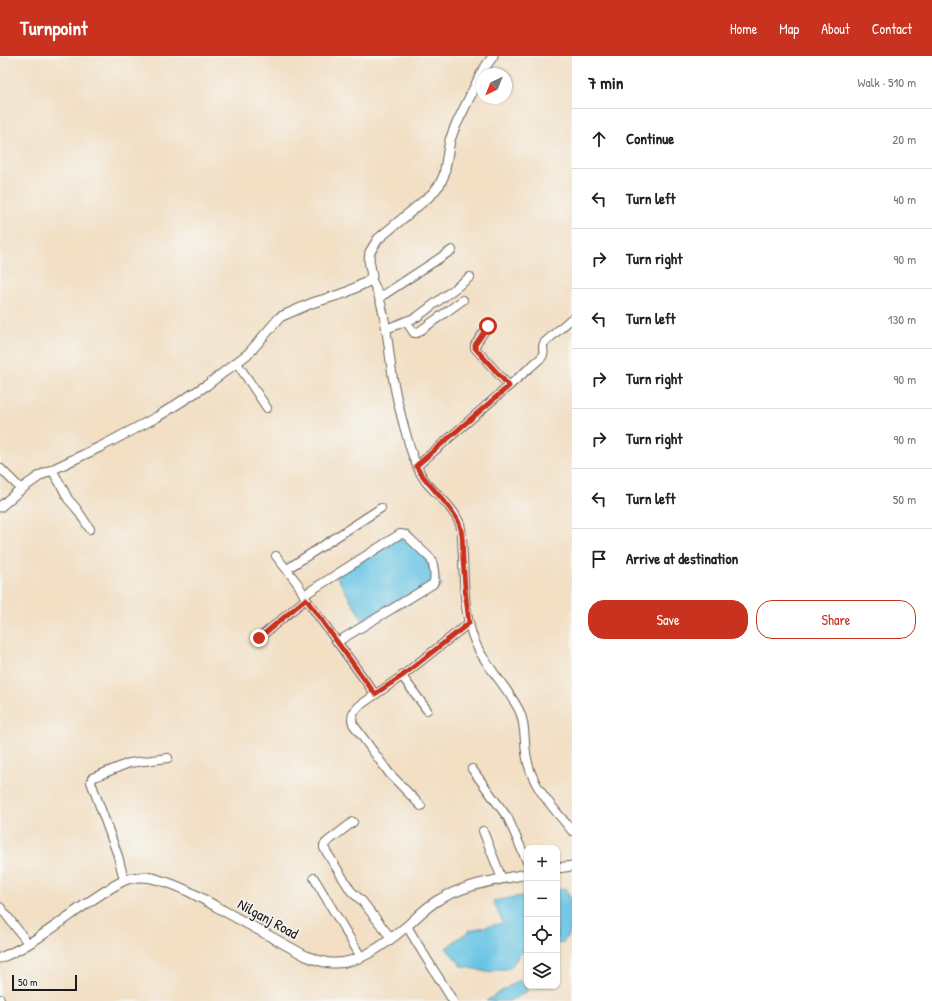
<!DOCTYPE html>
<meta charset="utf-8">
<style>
:root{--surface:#fff;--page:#f6f6f6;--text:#222;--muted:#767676;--line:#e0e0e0;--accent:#c8321e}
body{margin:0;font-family:"Patrick Hand",sans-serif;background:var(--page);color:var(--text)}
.controls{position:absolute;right:12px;bottom:12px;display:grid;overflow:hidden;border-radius:8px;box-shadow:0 1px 3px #0004}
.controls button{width:36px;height:36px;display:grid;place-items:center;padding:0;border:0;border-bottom:1px solid var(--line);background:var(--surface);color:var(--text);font:20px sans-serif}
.compass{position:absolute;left:476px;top:12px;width:36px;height:36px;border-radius:50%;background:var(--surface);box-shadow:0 1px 3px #0004;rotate:223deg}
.scale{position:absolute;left:12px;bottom:10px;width:65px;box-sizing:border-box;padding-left:4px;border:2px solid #1c1c1c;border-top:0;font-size:11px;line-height:14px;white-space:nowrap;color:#1c1c1c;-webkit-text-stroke:3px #f6f6f2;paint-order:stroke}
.stop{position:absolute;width:12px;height:12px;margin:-9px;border:3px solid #c8321e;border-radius:50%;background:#fff}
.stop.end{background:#c8321e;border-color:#fff;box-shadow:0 1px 4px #0008}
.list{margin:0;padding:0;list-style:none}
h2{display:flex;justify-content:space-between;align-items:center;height:52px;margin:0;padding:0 16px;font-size:17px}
h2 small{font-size:13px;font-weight:400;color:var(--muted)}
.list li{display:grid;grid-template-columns:26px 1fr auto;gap:12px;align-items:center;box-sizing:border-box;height:60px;padding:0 16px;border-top:1px solid var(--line)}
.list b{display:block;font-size:15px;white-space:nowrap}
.list em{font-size:13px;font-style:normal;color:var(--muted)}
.actions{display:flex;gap:8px;padding:12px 16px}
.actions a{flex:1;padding:9px 0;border:1px solid var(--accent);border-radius:16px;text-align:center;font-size:14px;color:var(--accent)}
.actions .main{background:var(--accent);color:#fff}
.icon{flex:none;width:22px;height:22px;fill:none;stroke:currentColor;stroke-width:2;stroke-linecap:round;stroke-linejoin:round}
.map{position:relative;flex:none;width:572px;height:945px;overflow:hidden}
header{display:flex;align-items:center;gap:24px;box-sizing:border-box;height:56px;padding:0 20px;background:var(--accent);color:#fff}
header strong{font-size:19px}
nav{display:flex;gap:22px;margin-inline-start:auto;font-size:14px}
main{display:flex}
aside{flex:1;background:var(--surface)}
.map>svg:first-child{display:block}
.water{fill:#65c3e3;stroke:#407080}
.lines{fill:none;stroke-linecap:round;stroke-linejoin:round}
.minor-casing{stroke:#676057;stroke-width:10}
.tertiary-casing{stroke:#676057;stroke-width:11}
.minor{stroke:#fff;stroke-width:8}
.tertiary{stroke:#fff;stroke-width:9}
.route{stroke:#c8321e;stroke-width:5}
.labels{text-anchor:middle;stroke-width:3;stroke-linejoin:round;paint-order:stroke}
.street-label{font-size:15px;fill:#1c1c1c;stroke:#f6f6f2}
</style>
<header>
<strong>Turnpoint</strong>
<nav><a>Home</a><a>Map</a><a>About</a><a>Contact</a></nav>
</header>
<main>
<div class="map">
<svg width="572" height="945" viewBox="0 0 572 945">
<rect width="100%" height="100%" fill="#f6f6f2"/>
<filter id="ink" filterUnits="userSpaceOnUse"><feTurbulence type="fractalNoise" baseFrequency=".025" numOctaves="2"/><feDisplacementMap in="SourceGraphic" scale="8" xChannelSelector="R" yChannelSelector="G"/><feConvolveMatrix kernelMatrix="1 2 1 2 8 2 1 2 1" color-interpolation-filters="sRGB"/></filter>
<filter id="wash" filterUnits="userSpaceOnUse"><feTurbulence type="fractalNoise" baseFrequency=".012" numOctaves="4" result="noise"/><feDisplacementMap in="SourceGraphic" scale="16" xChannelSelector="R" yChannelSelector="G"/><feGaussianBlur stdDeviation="0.9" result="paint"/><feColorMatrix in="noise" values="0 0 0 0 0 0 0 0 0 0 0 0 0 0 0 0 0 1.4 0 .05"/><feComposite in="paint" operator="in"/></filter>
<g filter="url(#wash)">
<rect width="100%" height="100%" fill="#f2dfc4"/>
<g class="water">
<polygon points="409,472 442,530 366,570 334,516"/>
<polygon points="565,832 572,845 572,872 563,887 557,888 557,833"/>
<polygon points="527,839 527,895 522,896 510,912 487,916 462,910 446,892 470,874 503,867 493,845"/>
<polygon points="519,924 528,935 509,945 486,945"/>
</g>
</g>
<g filter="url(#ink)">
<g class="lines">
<g class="minor-casing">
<g id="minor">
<path d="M371,222C374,228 377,235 379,241C387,265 388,291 392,316C395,338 401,360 407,381C411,396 416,413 426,426C437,439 453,451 460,468C463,479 462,490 463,501C464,524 464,548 470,571C477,603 504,625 519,654C527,670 523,690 528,707C534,734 556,754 572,775"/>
<polyline points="379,242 452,194"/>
<polyline points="406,265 414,277 417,277 463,244"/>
<polyline points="488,270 475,289 475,292 509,330"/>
<polyline points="386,273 417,261 470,221"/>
<polyline points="237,307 267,352"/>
<path d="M417,410L542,301C546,296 541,292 544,287L571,263"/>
<polyline points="0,412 21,433"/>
<polyline points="52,414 62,431 68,443 76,452 90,473"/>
<polyline points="276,500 298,528 306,543 375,638"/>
<polyline points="287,513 381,452"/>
<path d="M304,539L400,478L406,479L431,503C434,510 436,522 433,528L337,586"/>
<polyline points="259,582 306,543"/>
<polyline points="402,620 427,654"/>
<polyline points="472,713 508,762 527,806"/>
<polyline points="421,750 389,717 353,668 352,663 353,657 359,650 402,620 469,567"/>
<polyline points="353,766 327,786 324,789 324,792 351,835 362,845 391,882"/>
<polyline points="483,775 502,823"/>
<polyline points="314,822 361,901"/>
<polyline points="124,824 118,800 91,726 92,722 129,707 168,702"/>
<polyline points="0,851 28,887"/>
<path d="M407,870C421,895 438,920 453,945"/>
<polyline points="0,943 1,945"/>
</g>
</g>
<g class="tertiary-casing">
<g id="tertiary">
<polyline points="0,451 21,433 41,419 102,390 157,361 207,329 249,297 280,261 312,247 345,237 367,226 372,220 369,204 370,196 378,183 432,138 440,128 444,119 450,84 455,71 482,16 493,0"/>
<polyline points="557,812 572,810"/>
<path d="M0,902C45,884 80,847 123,825C133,820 148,820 159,824C182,830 203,843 224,855C251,870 279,885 306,900C315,903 323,907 332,907C359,909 388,886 407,870C417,861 428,849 440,843C468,828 496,824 527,818"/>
</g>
</g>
<use href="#minor" class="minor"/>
<use href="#tertiary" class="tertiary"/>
</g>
</g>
<g class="lines" filter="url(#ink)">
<path class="route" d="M259,582L306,543L375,638L402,620L469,567C466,546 464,525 463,503C462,491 464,478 459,467C450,447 428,431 416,410L509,330L475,292V289L488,270"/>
</g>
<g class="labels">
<g class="street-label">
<text transform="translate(268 863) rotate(29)" y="5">Nilganj Road</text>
</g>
</g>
</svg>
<div class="controls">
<button>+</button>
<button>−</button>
<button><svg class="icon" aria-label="locate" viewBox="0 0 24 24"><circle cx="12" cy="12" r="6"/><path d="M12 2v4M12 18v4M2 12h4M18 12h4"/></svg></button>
<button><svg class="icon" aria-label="layers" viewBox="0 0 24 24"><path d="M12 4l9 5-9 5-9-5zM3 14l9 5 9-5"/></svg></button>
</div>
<svg class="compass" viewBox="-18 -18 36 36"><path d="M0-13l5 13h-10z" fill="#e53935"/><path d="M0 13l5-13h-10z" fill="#767676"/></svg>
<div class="scale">50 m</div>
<div class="stop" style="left:488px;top:270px"></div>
<div class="stop end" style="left:259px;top:582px"></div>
</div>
<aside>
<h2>7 min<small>Walk · 510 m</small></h2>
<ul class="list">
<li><svg class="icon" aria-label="ahead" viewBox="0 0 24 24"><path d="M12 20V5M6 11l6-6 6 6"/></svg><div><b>Continue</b></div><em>20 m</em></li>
<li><svg class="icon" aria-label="left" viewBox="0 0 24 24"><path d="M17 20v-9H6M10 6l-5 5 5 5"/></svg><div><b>Turn left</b></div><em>40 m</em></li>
<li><svg class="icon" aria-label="right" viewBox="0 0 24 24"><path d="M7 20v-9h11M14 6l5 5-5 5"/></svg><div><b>Turn right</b></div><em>90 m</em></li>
<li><svg class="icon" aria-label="left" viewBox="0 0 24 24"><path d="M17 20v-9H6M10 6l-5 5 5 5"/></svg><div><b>Turn left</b></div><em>130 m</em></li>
<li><svg class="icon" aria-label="right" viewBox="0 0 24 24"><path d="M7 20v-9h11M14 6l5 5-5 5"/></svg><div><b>Turn right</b></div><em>90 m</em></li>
<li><svg class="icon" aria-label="right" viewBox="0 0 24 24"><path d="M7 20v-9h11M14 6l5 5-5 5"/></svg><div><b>Turn right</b></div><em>90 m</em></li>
<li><svg class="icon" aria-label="left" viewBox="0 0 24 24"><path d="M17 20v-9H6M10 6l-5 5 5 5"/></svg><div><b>Turn left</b></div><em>50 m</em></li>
<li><svg class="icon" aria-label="arrive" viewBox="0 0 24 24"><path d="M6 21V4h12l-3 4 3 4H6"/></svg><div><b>Arrive at destination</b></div></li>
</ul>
<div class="actions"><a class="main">Save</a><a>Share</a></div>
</aside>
</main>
